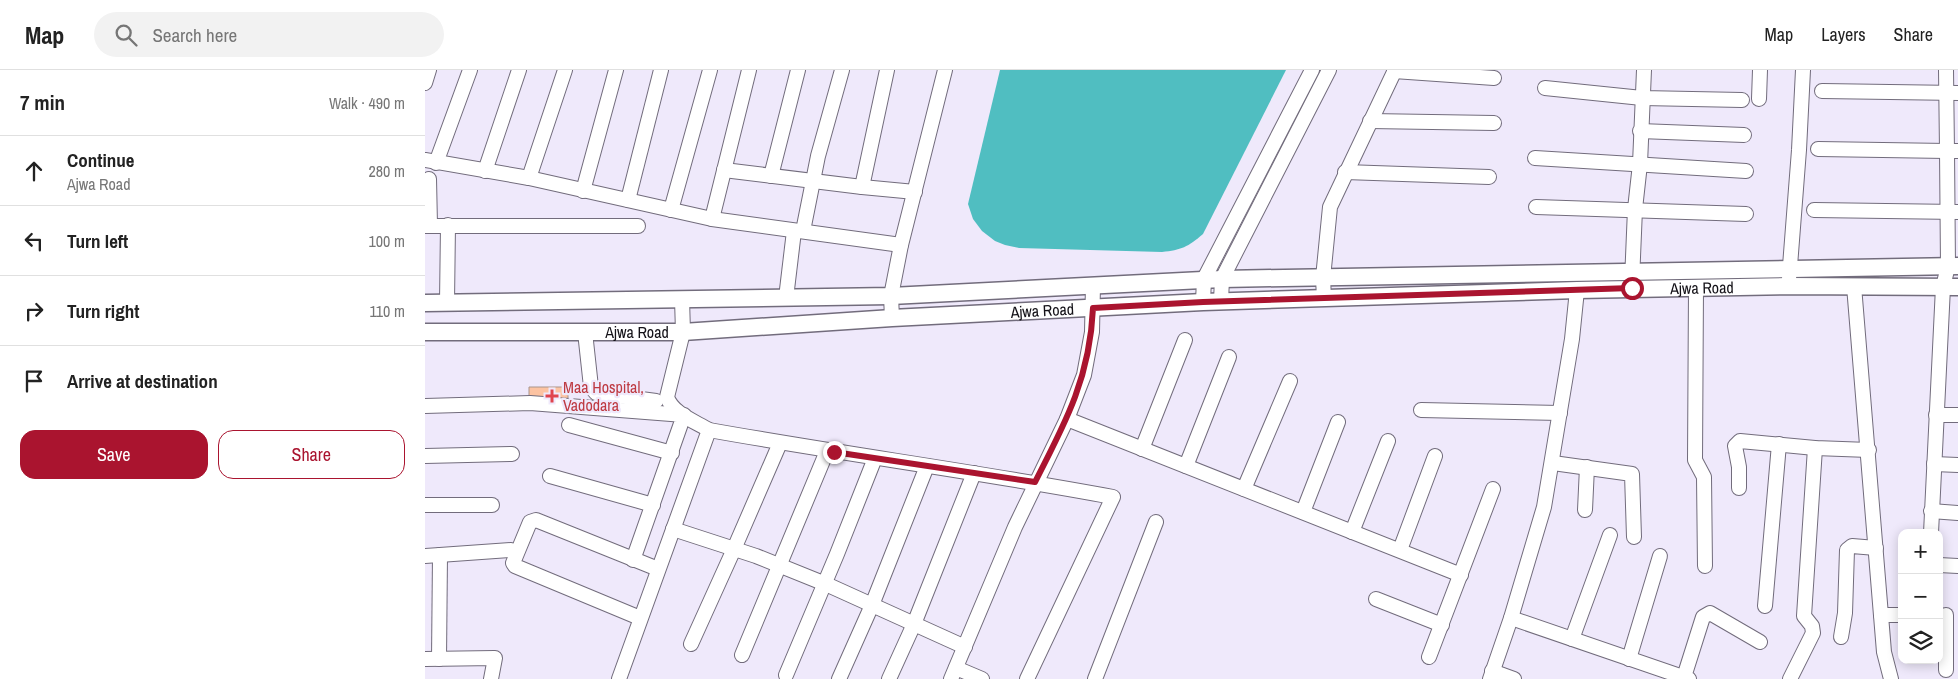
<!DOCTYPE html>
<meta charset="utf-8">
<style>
:root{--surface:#fff;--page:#f2f2f2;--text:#222;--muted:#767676;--line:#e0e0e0;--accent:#aa142f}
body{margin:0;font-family:"Archivo Narrow",sans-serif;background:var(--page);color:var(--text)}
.controls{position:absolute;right:15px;bottom:15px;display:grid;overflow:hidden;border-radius:10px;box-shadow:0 2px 12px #0003}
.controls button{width:45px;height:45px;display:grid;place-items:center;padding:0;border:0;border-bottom:1px solid var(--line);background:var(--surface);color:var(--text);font:25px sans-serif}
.stop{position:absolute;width:15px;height:15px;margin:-11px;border:4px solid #aa142f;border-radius:50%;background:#fff}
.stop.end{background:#aa142f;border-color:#fff;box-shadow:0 1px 5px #0008}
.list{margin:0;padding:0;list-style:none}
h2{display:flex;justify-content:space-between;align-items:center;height:65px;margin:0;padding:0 20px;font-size:21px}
h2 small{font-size:16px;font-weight:400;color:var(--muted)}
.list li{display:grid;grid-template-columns:32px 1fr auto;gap:15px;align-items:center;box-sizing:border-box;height:70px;padding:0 20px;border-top:1px solid var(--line)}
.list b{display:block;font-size:19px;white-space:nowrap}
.list p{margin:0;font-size:16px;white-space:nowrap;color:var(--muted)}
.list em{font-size:16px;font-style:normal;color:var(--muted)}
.actions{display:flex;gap:10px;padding:15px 20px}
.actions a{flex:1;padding:11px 0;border:1px solid var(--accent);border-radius:15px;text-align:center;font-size:18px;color:var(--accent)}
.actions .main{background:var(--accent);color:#fff}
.icon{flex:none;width:28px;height:28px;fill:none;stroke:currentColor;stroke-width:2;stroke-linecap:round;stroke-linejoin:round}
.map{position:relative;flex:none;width:1533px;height:609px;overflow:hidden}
header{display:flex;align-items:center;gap:30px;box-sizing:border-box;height:70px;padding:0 25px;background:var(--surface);border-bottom:1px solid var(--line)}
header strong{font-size:24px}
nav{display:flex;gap:28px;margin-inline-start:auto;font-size:18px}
.search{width:350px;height:45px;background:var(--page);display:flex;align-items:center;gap:12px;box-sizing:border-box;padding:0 18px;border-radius:28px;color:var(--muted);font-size:19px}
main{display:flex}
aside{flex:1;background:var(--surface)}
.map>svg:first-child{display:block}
.water{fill:#50bec1}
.building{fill:#fcc3a2;stroke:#a8958c}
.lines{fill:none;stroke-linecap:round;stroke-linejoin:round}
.minor-casing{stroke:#726c7c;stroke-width:16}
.major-casing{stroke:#726c7c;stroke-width:19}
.minor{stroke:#fff;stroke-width:14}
.major{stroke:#fff;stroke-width:16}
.route{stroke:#aa142f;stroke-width:6}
.health-dot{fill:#e0444e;stroke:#efe9fb;stroke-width:2}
.labels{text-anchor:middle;stroke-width:4.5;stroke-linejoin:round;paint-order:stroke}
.street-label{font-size:16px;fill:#131117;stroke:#efe9fb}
.health-label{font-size:16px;fill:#be3a42;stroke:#efe9fb;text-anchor:start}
</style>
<header>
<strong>Map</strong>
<div class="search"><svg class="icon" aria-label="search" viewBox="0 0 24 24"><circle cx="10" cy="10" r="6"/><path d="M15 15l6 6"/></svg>Search here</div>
<nav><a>Map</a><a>Layers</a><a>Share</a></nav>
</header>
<main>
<aside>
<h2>7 min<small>Walk · 490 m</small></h2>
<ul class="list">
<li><svg class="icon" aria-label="ahead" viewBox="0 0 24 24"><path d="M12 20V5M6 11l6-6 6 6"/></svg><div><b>Continue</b><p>Ajwa Road</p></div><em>280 m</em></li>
<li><svg class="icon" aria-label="left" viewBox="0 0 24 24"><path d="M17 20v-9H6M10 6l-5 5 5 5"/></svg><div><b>Turn left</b></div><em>100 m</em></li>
<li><svg class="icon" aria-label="right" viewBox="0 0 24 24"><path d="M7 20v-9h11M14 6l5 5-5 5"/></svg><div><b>Turn right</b></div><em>110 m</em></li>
<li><svg class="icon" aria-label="arrive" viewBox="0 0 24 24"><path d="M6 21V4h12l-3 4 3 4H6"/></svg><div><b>Arrive at destination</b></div></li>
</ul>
<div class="actions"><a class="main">Save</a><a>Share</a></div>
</aside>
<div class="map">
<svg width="1533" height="609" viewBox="0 0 1533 609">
<rect width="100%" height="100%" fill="#efe9fb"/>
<path class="water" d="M575,0H861L778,164C763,177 756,180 737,182L594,178L580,175L570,171L557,161L548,149L543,134Z"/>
<polygon class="building" points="104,317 143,317 143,334 104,331"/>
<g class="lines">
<g class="minor-casing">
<g id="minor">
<polyline points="969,1 1069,8"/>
<polyline points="0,13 4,0"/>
<polyline points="1120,18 1217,28 1317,30"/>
<polyline points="1397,21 1533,23"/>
<polyline points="1334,29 1335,0"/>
<polyline points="945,51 1069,53"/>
<polyline points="1215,61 1319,65"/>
<polyline points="1393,79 1522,81 1521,0"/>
<polyline points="1110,88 1321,101"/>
<polyline points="0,90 104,108 287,149 476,175"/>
<polyline points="11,93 45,0"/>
<polyline points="299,100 437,117 462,0"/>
<polyline points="60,101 94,0"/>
<polyline points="920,102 1064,107"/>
<polyline points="346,106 373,0"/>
<polyline points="104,108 140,0"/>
<polyline points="4,109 5,155"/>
<polyline points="437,117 490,122"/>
<polyline points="158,121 191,0"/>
<polyline points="203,130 236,0"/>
<polyline points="1111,137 1321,144"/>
<polyline points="246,140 285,0"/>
<polyline points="1389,140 1533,142"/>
<polyline points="287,149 324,0"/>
<polyline points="0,156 213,156"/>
<polyline points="378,161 393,86 417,0"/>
<polyline points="1364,209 1374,80 1378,0"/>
<polyline points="1207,211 1210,139 1215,94 1219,0"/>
<polyline points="1429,216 1459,582 1466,609"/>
<polyline points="1271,218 1270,390 1279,407 1280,496"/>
<polyline points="361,228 369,161"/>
<polyline points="899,228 898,208 905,137 970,0"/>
<polyline points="796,231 797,209 904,0"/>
<polyline points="22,232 23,155"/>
<polyline points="778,232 779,209 887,0"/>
<polyline points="467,248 466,226 476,175 520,0"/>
<polyline points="160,262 166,317 171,323 231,331"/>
<polyline points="0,336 105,333 259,345 208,490"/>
<polyline points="996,340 1135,343"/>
<polyline points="1511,345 1533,345"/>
<polyline points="642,349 1036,505"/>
<polyline points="144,355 247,383"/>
<path d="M284,360C418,384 554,402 688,427L602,609"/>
<polyline points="717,379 760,270"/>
<polyline points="0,386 87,384"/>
<polyline points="1128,393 1207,404 1209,467"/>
<polyline points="1509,394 1533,395"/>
<polyline points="761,396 804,287"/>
<polyline points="125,406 228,435"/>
<polyline points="1314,418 1314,397 1310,376 1315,371 1390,378 1444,380"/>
<polyline points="819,419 865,311"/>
<polyline points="0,435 67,435"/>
<polyline points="1160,440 1162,397"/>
<polyline points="1506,441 1533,443"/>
<polyline points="878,442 913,352"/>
<polyline points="248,459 331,486 403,515 540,577"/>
<polyline points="927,462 963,371"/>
<polyline points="1506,463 1518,217 1523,196 1522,81 1533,81"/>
<polyline points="975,480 1010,386"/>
<polyline points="0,486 86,480"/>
<polyline points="1514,495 1533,496"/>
<polyline points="951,529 1017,555"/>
<polyline points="1340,536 1354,374"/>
<polyline points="1456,545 1477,545"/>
<polyline points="1521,545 1521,600"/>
<polyline points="215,548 90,496 88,493 105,452 111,450 233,499"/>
<polyline points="1086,548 1264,609"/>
<polyline points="1416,567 1420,543 1422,480 1427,476 1451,478"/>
<polyline points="1147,569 1185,465"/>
<polyline points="266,574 309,479 355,373"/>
<polyline points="317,585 402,381"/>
<polyline points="1004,587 1068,419"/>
<polyline points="0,589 70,588 66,609"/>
<polyline points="14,589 15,485"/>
<polyline points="1204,589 1235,486"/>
<polyline points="531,598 557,609"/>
<polyline points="1067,601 1089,609"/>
<polyline points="361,605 412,484 450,388"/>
<polyline points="1259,607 1278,547 1285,543 1335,572"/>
<path d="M194,609L284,360C269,351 247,343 242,327L258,262L257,229"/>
<polyline points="414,609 447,535 502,396"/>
<polyline points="464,609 489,554 549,403"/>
<polyline points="526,609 590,457 642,349 659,305 667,262 668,215"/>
<polyline points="670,609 731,452"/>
<polyline points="1065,609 1086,548 1119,437 1147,269 1152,220"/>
<polyline points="1365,609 1388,563 1387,556 1379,546 1390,378"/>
</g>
</g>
<g class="major-casing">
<g id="major">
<polyline points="0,233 466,226 797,209 1533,196"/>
<path id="s1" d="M0,262H258L467,248L778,232L1152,220L1363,216L1533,217"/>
</g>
</g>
<use href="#minor" class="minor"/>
<use href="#major" class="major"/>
</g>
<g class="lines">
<path class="route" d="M409,382L610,412C641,352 665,307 668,238L778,232L1207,218"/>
</g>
<path class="health-dot" d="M124.5 318.5h5v5h5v5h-5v5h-5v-5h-5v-5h5z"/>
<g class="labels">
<g class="street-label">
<text dy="6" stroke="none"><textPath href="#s1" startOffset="1278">Ajwa Road</textPath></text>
<text dy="6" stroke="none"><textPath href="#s1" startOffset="618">Ajwa Road</textPath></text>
<text dy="6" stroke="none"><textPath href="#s1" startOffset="212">Ajwa Road</textPath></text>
</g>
<g class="health-label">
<text x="138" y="323">Maa Hospital,<tspan x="138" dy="18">Vadodara</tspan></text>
</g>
</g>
</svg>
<div class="controls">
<button>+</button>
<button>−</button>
<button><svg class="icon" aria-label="layers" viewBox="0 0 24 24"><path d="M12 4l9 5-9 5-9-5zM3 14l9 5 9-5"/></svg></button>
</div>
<div class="stop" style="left:1207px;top:218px"></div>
<div class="stop end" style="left:409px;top:382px"></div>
</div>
</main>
